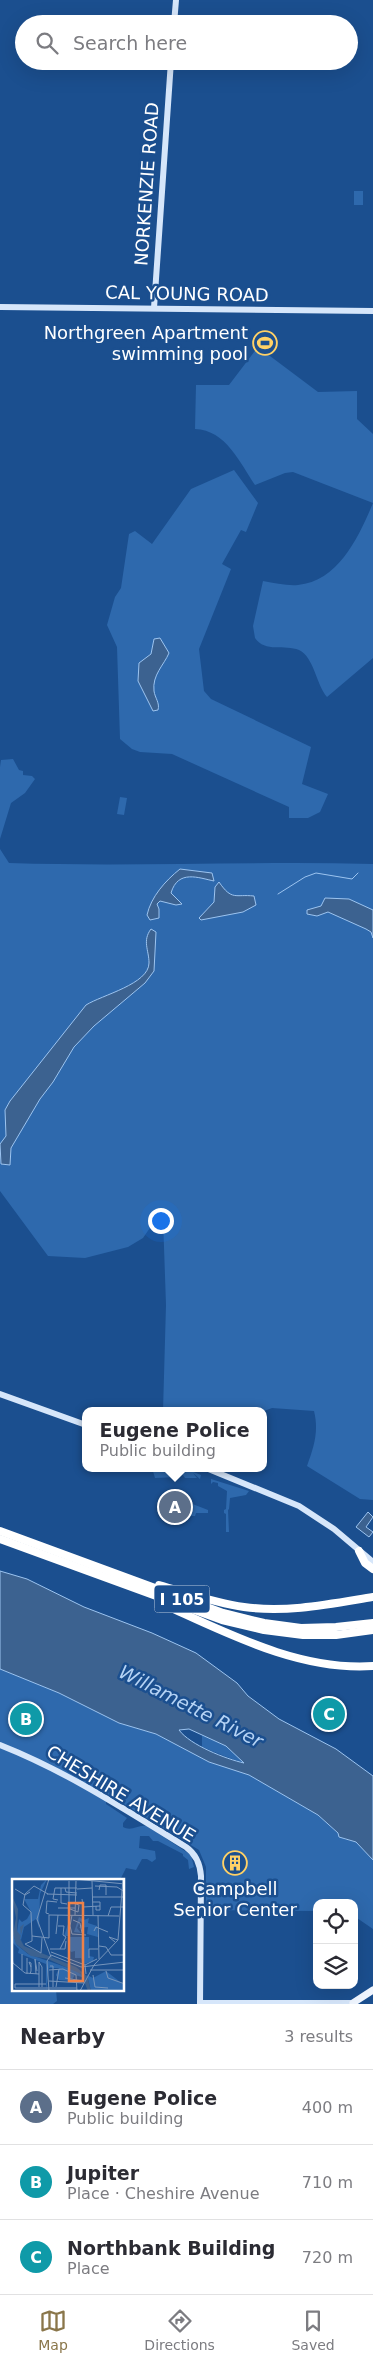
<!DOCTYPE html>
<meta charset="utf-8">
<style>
:root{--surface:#fff;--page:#f7f7f7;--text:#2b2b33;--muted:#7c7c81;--line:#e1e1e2;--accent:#8a764a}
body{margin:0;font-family:"DejaVu Sans",sans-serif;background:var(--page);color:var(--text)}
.controls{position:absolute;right:15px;bottom:15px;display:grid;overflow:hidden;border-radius:10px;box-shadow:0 5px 20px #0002}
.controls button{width:45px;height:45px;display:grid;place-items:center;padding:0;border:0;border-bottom:1px solid var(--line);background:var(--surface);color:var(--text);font:25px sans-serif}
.you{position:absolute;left:160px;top:1220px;width:18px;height:18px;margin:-12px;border:4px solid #fff;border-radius:50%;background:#1a73e8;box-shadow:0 0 0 8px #1a73e833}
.badge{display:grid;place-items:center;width:32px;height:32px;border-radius:50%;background:var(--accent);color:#fff;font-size:16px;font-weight:700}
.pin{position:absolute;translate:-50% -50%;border:2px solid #fff;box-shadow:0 1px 5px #0006}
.popup{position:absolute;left:82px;top:1407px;width:185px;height:65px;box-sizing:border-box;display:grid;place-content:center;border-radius:10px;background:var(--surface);filter:drop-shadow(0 1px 4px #0005);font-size:16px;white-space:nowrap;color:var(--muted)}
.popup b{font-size:19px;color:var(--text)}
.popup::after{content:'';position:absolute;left:50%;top:100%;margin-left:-10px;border:10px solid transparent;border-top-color:var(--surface)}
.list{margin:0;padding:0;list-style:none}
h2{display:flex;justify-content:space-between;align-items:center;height:65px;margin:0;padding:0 20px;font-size:21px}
h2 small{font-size:16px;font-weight:400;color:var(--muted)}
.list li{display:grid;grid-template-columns:32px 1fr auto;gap:15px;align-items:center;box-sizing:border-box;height:75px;padding:0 20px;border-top:1px solid var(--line)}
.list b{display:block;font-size:19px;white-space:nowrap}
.list p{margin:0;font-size:16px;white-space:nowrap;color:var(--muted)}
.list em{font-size:16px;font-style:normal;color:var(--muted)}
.icon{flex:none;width:28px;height:28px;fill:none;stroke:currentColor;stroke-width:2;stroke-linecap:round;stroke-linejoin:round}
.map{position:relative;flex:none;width:373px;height:2004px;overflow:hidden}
.search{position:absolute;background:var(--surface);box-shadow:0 5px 20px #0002;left:15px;right:15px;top:15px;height:55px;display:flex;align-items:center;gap:12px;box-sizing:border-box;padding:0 18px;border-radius:28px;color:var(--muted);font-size:19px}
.sheet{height:290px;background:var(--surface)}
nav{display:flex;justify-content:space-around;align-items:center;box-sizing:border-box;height:70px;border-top:1px solid var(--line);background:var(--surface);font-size:14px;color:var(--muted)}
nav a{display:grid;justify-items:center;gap:2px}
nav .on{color:var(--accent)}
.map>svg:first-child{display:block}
.green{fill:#2e69ad}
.water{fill:#3c6290;stroke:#9cc4f0;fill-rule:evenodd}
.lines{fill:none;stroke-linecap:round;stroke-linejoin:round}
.stream{stroke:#9cc4f0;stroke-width:1}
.secondary{stroke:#d6e6fa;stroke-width:6}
.primary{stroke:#f0f6ff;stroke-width:7}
.highway{stroke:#fff;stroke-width:8}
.labels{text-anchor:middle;stroke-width:5;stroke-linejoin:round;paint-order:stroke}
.shield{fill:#1b4f8f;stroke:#bbcadd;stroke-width:1}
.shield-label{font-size:16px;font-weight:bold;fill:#fff}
.street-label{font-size:18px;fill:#fff;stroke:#1b4f8f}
.poi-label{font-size:18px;fill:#fff;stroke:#1b4f8f;text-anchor:end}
.water-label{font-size:19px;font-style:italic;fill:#b5d3f5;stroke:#1b4f8f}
.inset-road{fill:none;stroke:#7695bc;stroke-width:1}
.view{fill:#ee8249;fill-opacity:0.15;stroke:#ee8249;stroke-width:2.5}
.inset-edge{fill:none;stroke:#fff;stroke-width:2.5}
</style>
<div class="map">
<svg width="373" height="2004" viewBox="0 0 373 2004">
<rect width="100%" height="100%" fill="#1b4f8f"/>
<g class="green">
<rect x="354" y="191" width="9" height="14"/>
<path d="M258,347L318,392L357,391V419L373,434V503L293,472L285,473L255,485C240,463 226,430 195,429L196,385H229Z"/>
<polygon points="234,470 258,503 246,532 241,530 222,564 231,569 199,649 204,691 211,699 311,747 302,784 328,794 320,812 308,818 289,818 289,807 172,754 140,752 132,749 120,739 117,647 107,625 115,597 121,588 129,534 135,531 152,544 191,489"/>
<path d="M373,503V658L327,697C316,684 314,657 299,650C285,644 265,653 255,638L253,626L263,581C275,583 287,586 298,585C339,581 359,536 373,503Z"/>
<polygon points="13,759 19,770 23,771 23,775 32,776 35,779 25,793 11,803 0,839 0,767 1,760"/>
<polygon points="120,797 127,798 124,815 117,814"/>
<path d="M0,849L9,863C130,867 252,861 373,864V1500L360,1499L307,1466C314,1447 319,1431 314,1411L272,1408L264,1411H163L166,1305L163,1218L156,1219L143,1238L128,1247L85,1258L48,1256L0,1191Z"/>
<polygon points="152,1468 184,1468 201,1475 200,1479 193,1473 197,1478 185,1478 180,1471 192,1472 180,1470 178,1477 155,1478"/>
<polygon points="211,1479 249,1491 246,1495 230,1498 229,1509 228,1510 229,1532 226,1532 226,1514 224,1513 224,1510 226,1509 227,1491 218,1486 218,1483 213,1482 211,1484"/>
<polygon points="190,1503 208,1510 208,1513 196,1513 195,1516 190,1516"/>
<path d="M0,1669L59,1693L119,1723L156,1734L209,1762L249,1775L318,1815L344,1839L356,1842L373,1860V1929L354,1916V1903H317V1911L206,1910V1867L199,1850L106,1793V1804L127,1818L123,1823V1827C132,1832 138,1824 147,1826L191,1855L194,1867L189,1869L188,1860L183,1856V1854L158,1841H153L149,1836H140L139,1848L155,1851L156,1859L152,1862L147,1859H142L136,1870L126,1868L120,1880H14V1990L43,1992L56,1990L57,2001L53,2004H0Z"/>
<path d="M202,1735L226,1746L245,1763C230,1759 217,1753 202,1747Z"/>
</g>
<g class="water">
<path d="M160,638L169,653C164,665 152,675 154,691C155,698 160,703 158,710L153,711L138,681L139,663L151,654L154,639Z"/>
<path d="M180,869L212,873L214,881C199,878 178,869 171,893L182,904L176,905L160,901L157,904L159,909V918L150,920L147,915C151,897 165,881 180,869Z"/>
<path d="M219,882C232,901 235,894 254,896L256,905L243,912L201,920L199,918L214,902L215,887Z"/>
<polygon points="325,898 349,899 373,910 373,938 371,932 366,929 328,912 317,916 307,914 307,910 321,906"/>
<path d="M151,929L156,932L154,971L145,983L94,1026L74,1047L53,1082L40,1099L11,1148L10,1165L1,1164L0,1144L6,1136L5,1110L10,1101L86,1005C102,995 149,984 149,963C149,950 142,941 151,929Z"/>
<polygon points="368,1512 373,1517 366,1527 373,1532 369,1537 356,1527"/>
<path d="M0,1571L27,1579L84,1607L152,1633L196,1653L237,1683L248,1696L279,1719L336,1749L373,1776V1860L356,1842L339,1837L338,1833L318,1815L249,1775L209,1762L156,1734L119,1723L59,1693L0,1669ZM189,1729L226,1746L244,1763C226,1759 190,1745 179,1730Z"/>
</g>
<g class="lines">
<polyline class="stream" points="278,894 305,877 316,873 352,879 358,873"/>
<g class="secondary">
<polyline points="174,24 176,0"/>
<polyline points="0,307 373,311"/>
<polyline points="154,308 171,61"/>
<polyline points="0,1394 86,1425"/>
<polyline points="206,1468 299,1506 334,1529 373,1562"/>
<path d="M0,1745C66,1771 126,1810 186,1847C196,1854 200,1863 201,1876L200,2004"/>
<polyline points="200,2003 353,2003"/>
</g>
<polyline class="primary" points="353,2003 373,1990"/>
<g class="highway">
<polyline points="0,1531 223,1613 264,1623 301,1628 336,1627 373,1623"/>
<polyline points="0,1539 222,1620 264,1630 303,1635 336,1635 373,1630"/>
<polyline points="359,1551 365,1563 373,1569"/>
<path d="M159,1585C187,1593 215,1603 244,1607C287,1613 330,1604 373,1597"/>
<path d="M167,1606C231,1635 301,1671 373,1666"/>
</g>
</g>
<defs>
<g id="stadium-ring" transform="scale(1.25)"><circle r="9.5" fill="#1b4f8f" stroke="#ffd166" stroke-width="1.5"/><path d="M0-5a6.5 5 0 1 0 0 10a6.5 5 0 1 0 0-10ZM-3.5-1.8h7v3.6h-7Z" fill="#ffd166"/></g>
<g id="building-ring" transform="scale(1.25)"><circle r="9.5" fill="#1b4f8f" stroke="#ffd166" stroke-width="1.5"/><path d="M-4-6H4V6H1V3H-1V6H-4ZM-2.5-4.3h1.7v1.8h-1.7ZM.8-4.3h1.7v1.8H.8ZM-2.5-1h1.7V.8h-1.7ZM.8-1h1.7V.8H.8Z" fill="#ffd166"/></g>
</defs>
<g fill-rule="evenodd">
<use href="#stadium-ring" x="265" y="343"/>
<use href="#building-ring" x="235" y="1863"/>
</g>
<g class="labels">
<rect class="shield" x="154.5" y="1585.5" width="55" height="27" rx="4"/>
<g class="shield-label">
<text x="182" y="1605">I 105</text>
</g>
<g class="street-label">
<text transform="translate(147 184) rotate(-86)" y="6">NORKENZIE ROAD</text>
<text transform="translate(187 294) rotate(1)" y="6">CAL YOUNG ROAD</text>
<text transform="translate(121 1794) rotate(31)" y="6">CHESHIRE AVENUE</text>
</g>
<g class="poi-label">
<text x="248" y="339">Northgreen Apartment<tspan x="248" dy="21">swimming pool</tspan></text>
<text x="235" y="1895" text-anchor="middle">Campbell<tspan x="235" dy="21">Senior Center</tspan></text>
</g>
<g class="water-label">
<text transform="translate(191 1706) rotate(27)" y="7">Willamette River</text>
</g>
</g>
<g transform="translate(12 1879)">
<rect width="112" height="112" fill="#1b4f8f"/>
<path d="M35,0L28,15L27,49L24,40L12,48L9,61L12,67L8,60L5,53L7,40L10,43L15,40L19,33L12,20H26L29,6ZM67,38L72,41L77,39L76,44L85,47L86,58L75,55L76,48L67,49L71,44L68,42L65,49L69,54L62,53ZM56,45L57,58H77V77L82,78L81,82L72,85L69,79H63V72L59,73L56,69V57H52ZM1,55L5,66L16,75L65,92L73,99L63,96L59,102L47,101L44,96L47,89H37L34,112V85L6,74L7,70L0,63ZM94,92L112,106V112H79L75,96L81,99Z" fill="#2e69ad"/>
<path d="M0,17L6,30L5,52L9,57L8,48L12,45L8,60L12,67L64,88L75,97L79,112H76L69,95L36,80L19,77L4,65L1,55L4,39Z" fill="#3c6290"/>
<path class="inset-road" d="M37,0L25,40L39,78M62,0L113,5M80,2L81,36M83,7L105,8L113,13M49,9V24L55,25M53,9L54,13L65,14M3,10L13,16L18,13M65,10L80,9M87,11L88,6H94V16M35,15L65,16M36,15L22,7L13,15L11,26L19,33L20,57L37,59V36L107,37M80,18H111M70,20L71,28L88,27M46,21L41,20L43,9H65M81,23H88V31H84V27M57,26V2M46,29H63M58,30L66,33L67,26L64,25M37,35L34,34L35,22L45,23M60,36L58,47L60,55L74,56M63,36L64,2M86,36L87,80M96,37L99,28H113M61,41L68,44L70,54M46,47H52L51,56L54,58L48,70M82,52L84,48L96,53M44,55L46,36M20,57V62L13,65L29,74L30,59M103,63L97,58L106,61M87,67L94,68L99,76H113M38,70H53L54,62M39,73L73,86M0,78L1,84L13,94L27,95M77,79V70H86M38,87H41V108M10,91V75M37,91L51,90L64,96L65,112M78,91H113M94,92L96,99L113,105M15,95V79M18,95L19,92V84L17,83L19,88M24,95L23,80L25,92M74,95L73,86L85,80M81,96L83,108L96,109M53,99L71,102M37,102L72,104M3,105V109H65M3,105H34M27,108V83L30,88V108M44,108L47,90M0,112H66M37,112L35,82L39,76L69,88L113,83M68,112L82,86L106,61L111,0"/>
<path class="view" d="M57,24H71V102H57Z"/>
<rect width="112" height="112" class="inset-edge"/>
</g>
</svg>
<div class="controls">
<button><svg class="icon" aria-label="locate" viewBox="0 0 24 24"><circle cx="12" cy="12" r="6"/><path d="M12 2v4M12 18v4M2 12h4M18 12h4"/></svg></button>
<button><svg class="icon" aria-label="layers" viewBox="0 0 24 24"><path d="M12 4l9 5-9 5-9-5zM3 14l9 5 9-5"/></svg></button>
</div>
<div class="you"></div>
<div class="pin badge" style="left:175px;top:1507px;background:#5c6f8a">A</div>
<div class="popup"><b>Eugene Police</b>Public building</div>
<div class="pin badge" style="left:26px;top:1719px;background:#0f9aa8">B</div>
<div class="pin badge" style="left:329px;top:1714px;background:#0f9aa8">C</div>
<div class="search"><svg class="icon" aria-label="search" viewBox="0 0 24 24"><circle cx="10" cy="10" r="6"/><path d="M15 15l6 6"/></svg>Search here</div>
</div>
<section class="sheet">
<h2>Nearby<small>3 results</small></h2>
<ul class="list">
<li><span class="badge" style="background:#5c6f8a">A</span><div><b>Eugene Police</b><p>Public building</p></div><em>400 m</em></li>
<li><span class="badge" style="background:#0f9aa8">B</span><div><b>Jupiter</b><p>Place · Cheshire Avenue</p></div><em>710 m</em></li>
<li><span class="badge" style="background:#0f9aa8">C</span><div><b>Northbank Building</b><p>Place</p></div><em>720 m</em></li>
</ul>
</section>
<nav>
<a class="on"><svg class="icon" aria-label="map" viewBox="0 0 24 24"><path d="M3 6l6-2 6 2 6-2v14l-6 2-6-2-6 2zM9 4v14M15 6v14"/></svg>Map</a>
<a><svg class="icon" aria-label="directions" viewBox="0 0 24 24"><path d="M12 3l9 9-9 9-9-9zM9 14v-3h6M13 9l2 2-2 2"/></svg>Directions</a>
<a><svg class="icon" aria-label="saved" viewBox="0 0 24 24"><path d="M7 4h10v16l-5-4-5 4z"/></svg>Saved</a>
</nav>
